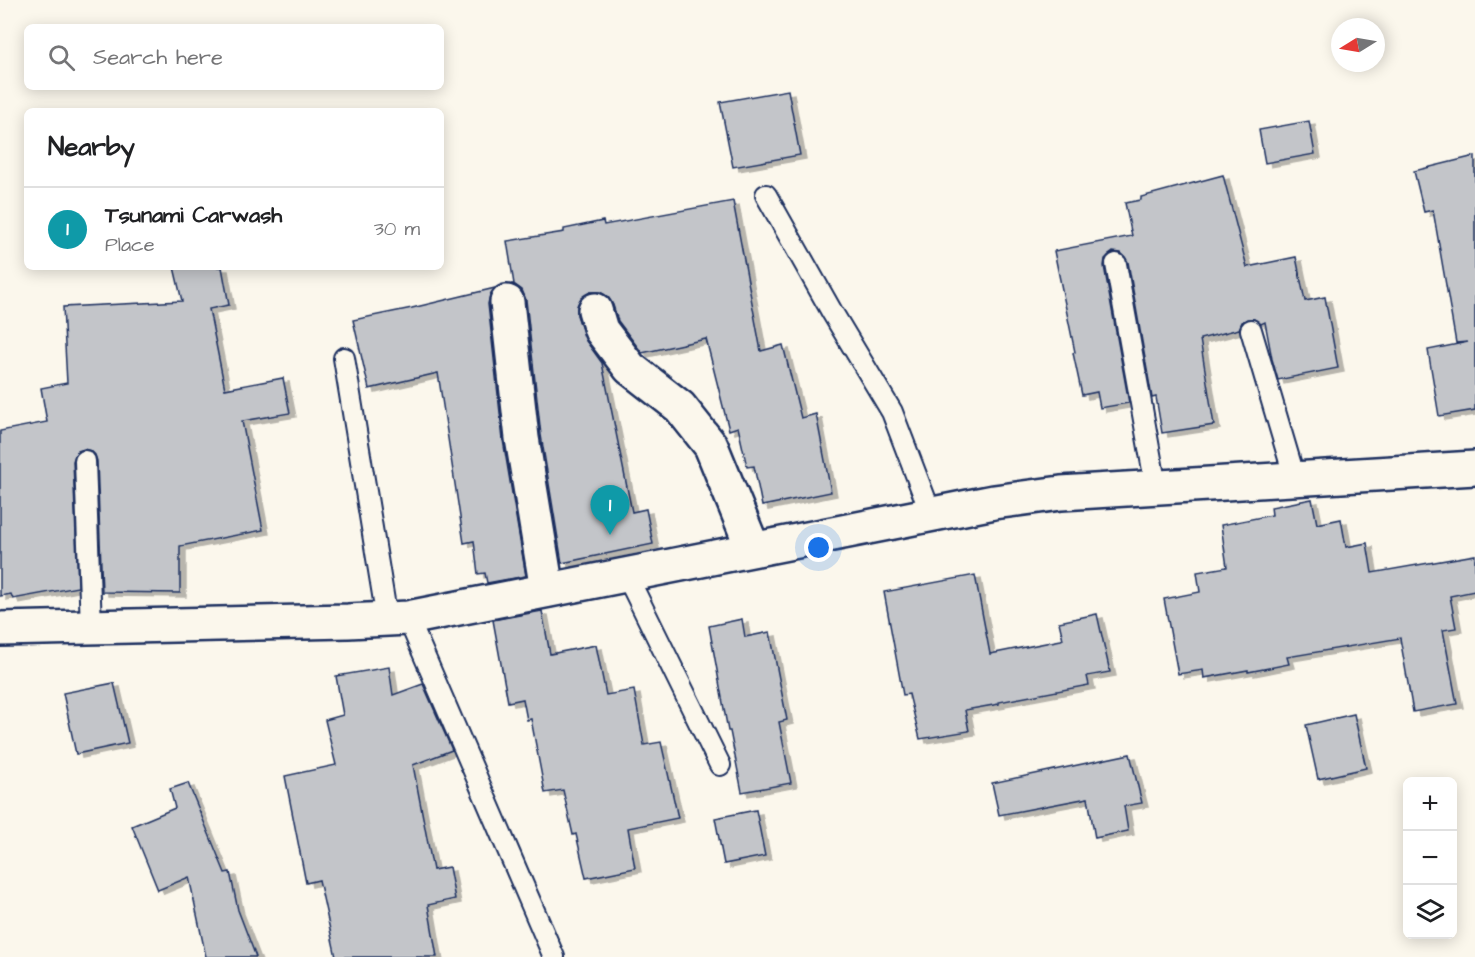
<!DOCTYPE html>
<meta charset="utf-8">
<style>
:root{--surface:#fff;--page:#f6f6f6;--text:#202124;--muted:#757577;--line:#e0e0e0;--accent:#1a73e8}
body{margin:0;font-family:"Architects Daughter",sans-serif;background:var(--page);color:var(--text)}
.controls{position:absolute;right:18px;bottom:18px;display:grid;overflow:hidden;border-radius:9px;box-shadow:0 3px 15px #0003}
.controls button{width:54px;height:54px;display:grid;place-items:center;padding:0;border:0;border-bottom:2px solid var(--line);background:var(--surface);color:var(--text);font:30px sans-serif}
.compass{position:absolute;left:1331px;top:18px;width:54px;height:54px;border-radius:50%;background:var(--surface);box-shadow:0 3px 15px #0003;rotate:259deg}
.you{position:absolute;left:819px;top:548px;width:21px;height:21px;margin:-15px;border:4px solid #fff;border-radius:50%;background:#1a73e8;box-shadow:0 0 0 9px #1a73e833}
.badge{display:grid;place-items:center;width:39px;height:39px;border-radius:50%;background:var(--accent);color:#fff;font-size:20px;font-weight:700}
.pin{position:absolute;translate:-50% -50px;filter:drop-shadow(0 2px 3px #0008)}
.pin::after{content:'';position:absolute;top:32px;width:21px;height:18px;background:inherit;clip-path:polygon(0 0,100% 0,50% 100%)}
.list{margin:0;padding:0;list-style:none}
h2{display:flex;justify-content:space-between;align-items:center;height:78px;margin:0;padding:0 24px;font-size:26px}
h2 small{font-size:20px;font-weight:400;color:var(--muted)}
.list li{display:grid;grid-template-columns:39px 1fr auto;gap:18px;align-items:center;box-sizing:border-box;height:84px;padding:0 24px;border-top:2px solid var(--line)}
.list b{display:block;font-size:22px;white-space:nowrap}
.list p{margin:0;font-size:20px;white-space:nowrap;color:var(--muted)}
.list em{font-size:20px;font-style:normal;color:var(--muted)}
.icon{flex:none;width:33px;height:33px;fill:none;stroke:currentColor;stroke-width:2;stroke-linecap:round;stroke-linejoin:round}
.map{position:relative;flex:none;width:1475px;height:957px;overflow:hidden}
.search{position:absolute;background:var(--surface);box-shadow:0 3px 15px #0003;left:24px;top:24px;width:420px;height:66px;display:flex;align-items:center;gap:15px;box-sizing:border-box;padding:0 21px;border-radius:9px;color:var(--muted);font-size:22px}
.panel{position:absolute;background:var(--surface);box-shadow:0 3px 15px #0003;left:24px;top:108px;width:420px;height:162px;border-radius:9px}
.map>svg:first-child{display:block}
.building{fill:#c3c5c9;stroke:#1b2f5e;stroke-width:1.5;filter:url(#shadow)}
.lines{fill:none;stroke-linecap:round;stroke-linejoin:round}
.lane-casing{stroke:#1b2f5e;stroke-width:24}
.street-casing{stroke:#1b2f5e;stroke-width:38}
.secondary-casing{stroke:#1b2f5e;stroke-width:38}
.lane{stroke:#fbf7ec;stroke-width:20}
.street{stroke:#fbf7ec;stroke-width:33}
.secondary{stroke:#fbf7ec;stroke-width:33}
</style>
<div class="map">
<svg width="1475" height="957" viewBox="0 0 1475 957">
<defs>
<filter id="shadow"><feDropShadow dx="6" dy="4" stdDeviation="0" flood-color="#0004"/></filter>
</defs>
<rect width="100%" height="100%" fill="#fbf7ec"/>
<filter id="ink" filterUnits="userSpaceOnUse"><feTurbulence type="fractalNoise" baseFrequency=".0167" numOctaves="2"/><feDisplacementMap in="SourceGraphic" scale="12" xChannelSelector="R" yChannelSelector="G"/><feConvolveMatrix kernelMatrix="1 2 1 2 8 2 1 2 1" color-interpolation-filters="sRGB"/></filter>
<g filter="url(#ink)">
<g class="building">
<polygon points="788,90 800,155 733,167 720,102"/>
<polygon points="1309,121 1315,154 1265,163 1259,130"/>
<polygon points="1475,156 1475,410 1439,416 1428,350 1468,342 1456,343 1433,210 1424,212 1414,171"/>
<polygon points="1223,175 1247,267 1296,257 1305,301 1325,297 1338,368 1278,380 1272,359 1265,322 1261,324 1254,319 1247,319 1242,322 1239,329 1200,339 1214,425 1162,433 1156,397 1152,398 1128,262 1125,257 1121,253 1113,252 1109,255 1105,259 1104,266 1129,403 1100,408 1097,392 1082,395 1073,353 1075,352 1054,251 1132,236 1125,203 1141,200 1141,197"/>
<polygon points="733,201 761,351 783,345 801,418 816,414 831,492 762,506 754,466 747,467 738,427 729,430 706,339 642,353 618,321 613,305 608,297 600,292 590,292 581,298 577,306 577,315 586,341 602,363 632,512 646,509 653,544 562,563 541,435 526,300 522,290 515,285 511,284 514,284 507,241 564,232 564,229 603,221 604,225"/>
<polygon points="174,267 222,267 229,305 209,309 225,389 283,378 290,413 242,421 263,530 180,546 180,593 102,592 97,461 95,455 91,451 84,449 78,451 75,455 73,461 78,587 13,599 11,594 0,596 0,431 47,422 41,388 67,383 63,307 182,301"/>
<polygon points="495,288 490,295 488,304 503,440 526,576 487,583 485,573 478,574 474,541 464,543 438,373 369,389 353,320 412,308"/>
<polygon points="1312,499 1317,524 1341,519 1346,547 1367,543 1372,573 1475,555 1475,591 1450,596 1456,628 1443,630 1457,704 1413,712 1400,638 1287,657 1289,664 1248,672 1248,670 1204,678 1203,670 1178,674 1164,599 1200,592 1197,572 1227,567 1221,525 1272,515 1271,507"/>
<polygon points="975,575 990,654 1061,640 1063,639 1059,622 1097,614 1110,672 1087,676 1089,685 999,702 999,704 965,710 969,731 920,739 909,694 903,695 884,592"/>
<polygon points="542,611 550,654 596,645 606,695 634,690 644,745 661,742 678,818 628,828 635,868 586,878 576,834 573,835 563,790 545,793 531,719 527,720 523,699 508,702 493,620"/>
<polygon points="742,619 745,637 770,632 787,720 779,722 791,783 742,792 730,731 728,731 709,626"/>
<polygon points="389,667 393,695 423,684 452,750 413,765 433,870 449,867 455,899 428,905 437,957 336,957 319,880 306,883 285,776 336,765 325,720 343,715 336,676"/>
<polygon points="114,683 128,743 76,754 63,693"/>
<polygon points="1354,714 1366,768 1318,779 1306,725"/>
<polygon points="1130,754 1142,803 1124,806 1128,831 1095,838 1088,798 999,815 992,783"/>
<polygon points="188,783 225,873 230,872 238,910 256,957 206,957 189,877 158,890 132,826 175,808 170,789"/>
<polygon points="756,810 765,856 724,864 715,818"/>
</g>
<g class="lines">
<g class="lane-casing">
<g id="lane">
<polyline points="766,195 832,312 892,412 931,514"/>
<polyline points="1116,264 1156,487"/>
<polyline points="1251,330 1295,479"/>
<polyline points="344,358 387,619"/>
<polyline points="85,461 91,627"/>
<polyline points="626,574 720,765"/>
<polyline points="408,618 554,957"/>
</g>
</g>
<g class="street-casing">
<g id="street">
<polyline points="507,302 522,438 547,590"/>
<polyline points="595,310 601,330 630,368 680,407 711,446 753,549"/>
</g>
</g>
<g class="secondary-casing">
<polyline id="secondary" points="0,629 348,621 408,618 994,502 1061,493 1475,468"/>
</g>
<use href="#lane" class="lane"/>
<use href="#street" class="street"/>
<use href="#secondary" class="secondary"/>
</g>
</g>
</svg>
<div class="controls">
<button>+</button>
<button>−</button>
<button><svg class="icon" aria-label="layers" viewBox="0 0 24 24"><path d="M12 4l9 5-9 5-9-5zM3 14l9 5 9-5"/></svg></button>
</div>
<svg class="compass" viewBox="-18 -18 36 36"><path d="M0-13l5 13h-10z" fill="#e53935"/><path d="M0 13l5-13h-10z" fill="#757577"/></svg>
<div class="you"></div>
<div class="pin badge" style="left:610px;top:535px;background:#0f9aa8">1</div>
<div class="search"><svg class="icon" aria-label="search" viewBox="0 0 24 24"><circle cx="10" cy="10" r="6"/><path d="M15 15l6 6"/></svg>Search here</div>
<section class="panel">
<h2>Nearby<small></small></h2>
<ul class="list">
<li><span class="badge" style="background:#0f9aa8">1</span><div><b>Tsunami Carwash</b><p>Place</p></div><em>30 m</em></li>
</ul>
</section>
</div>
